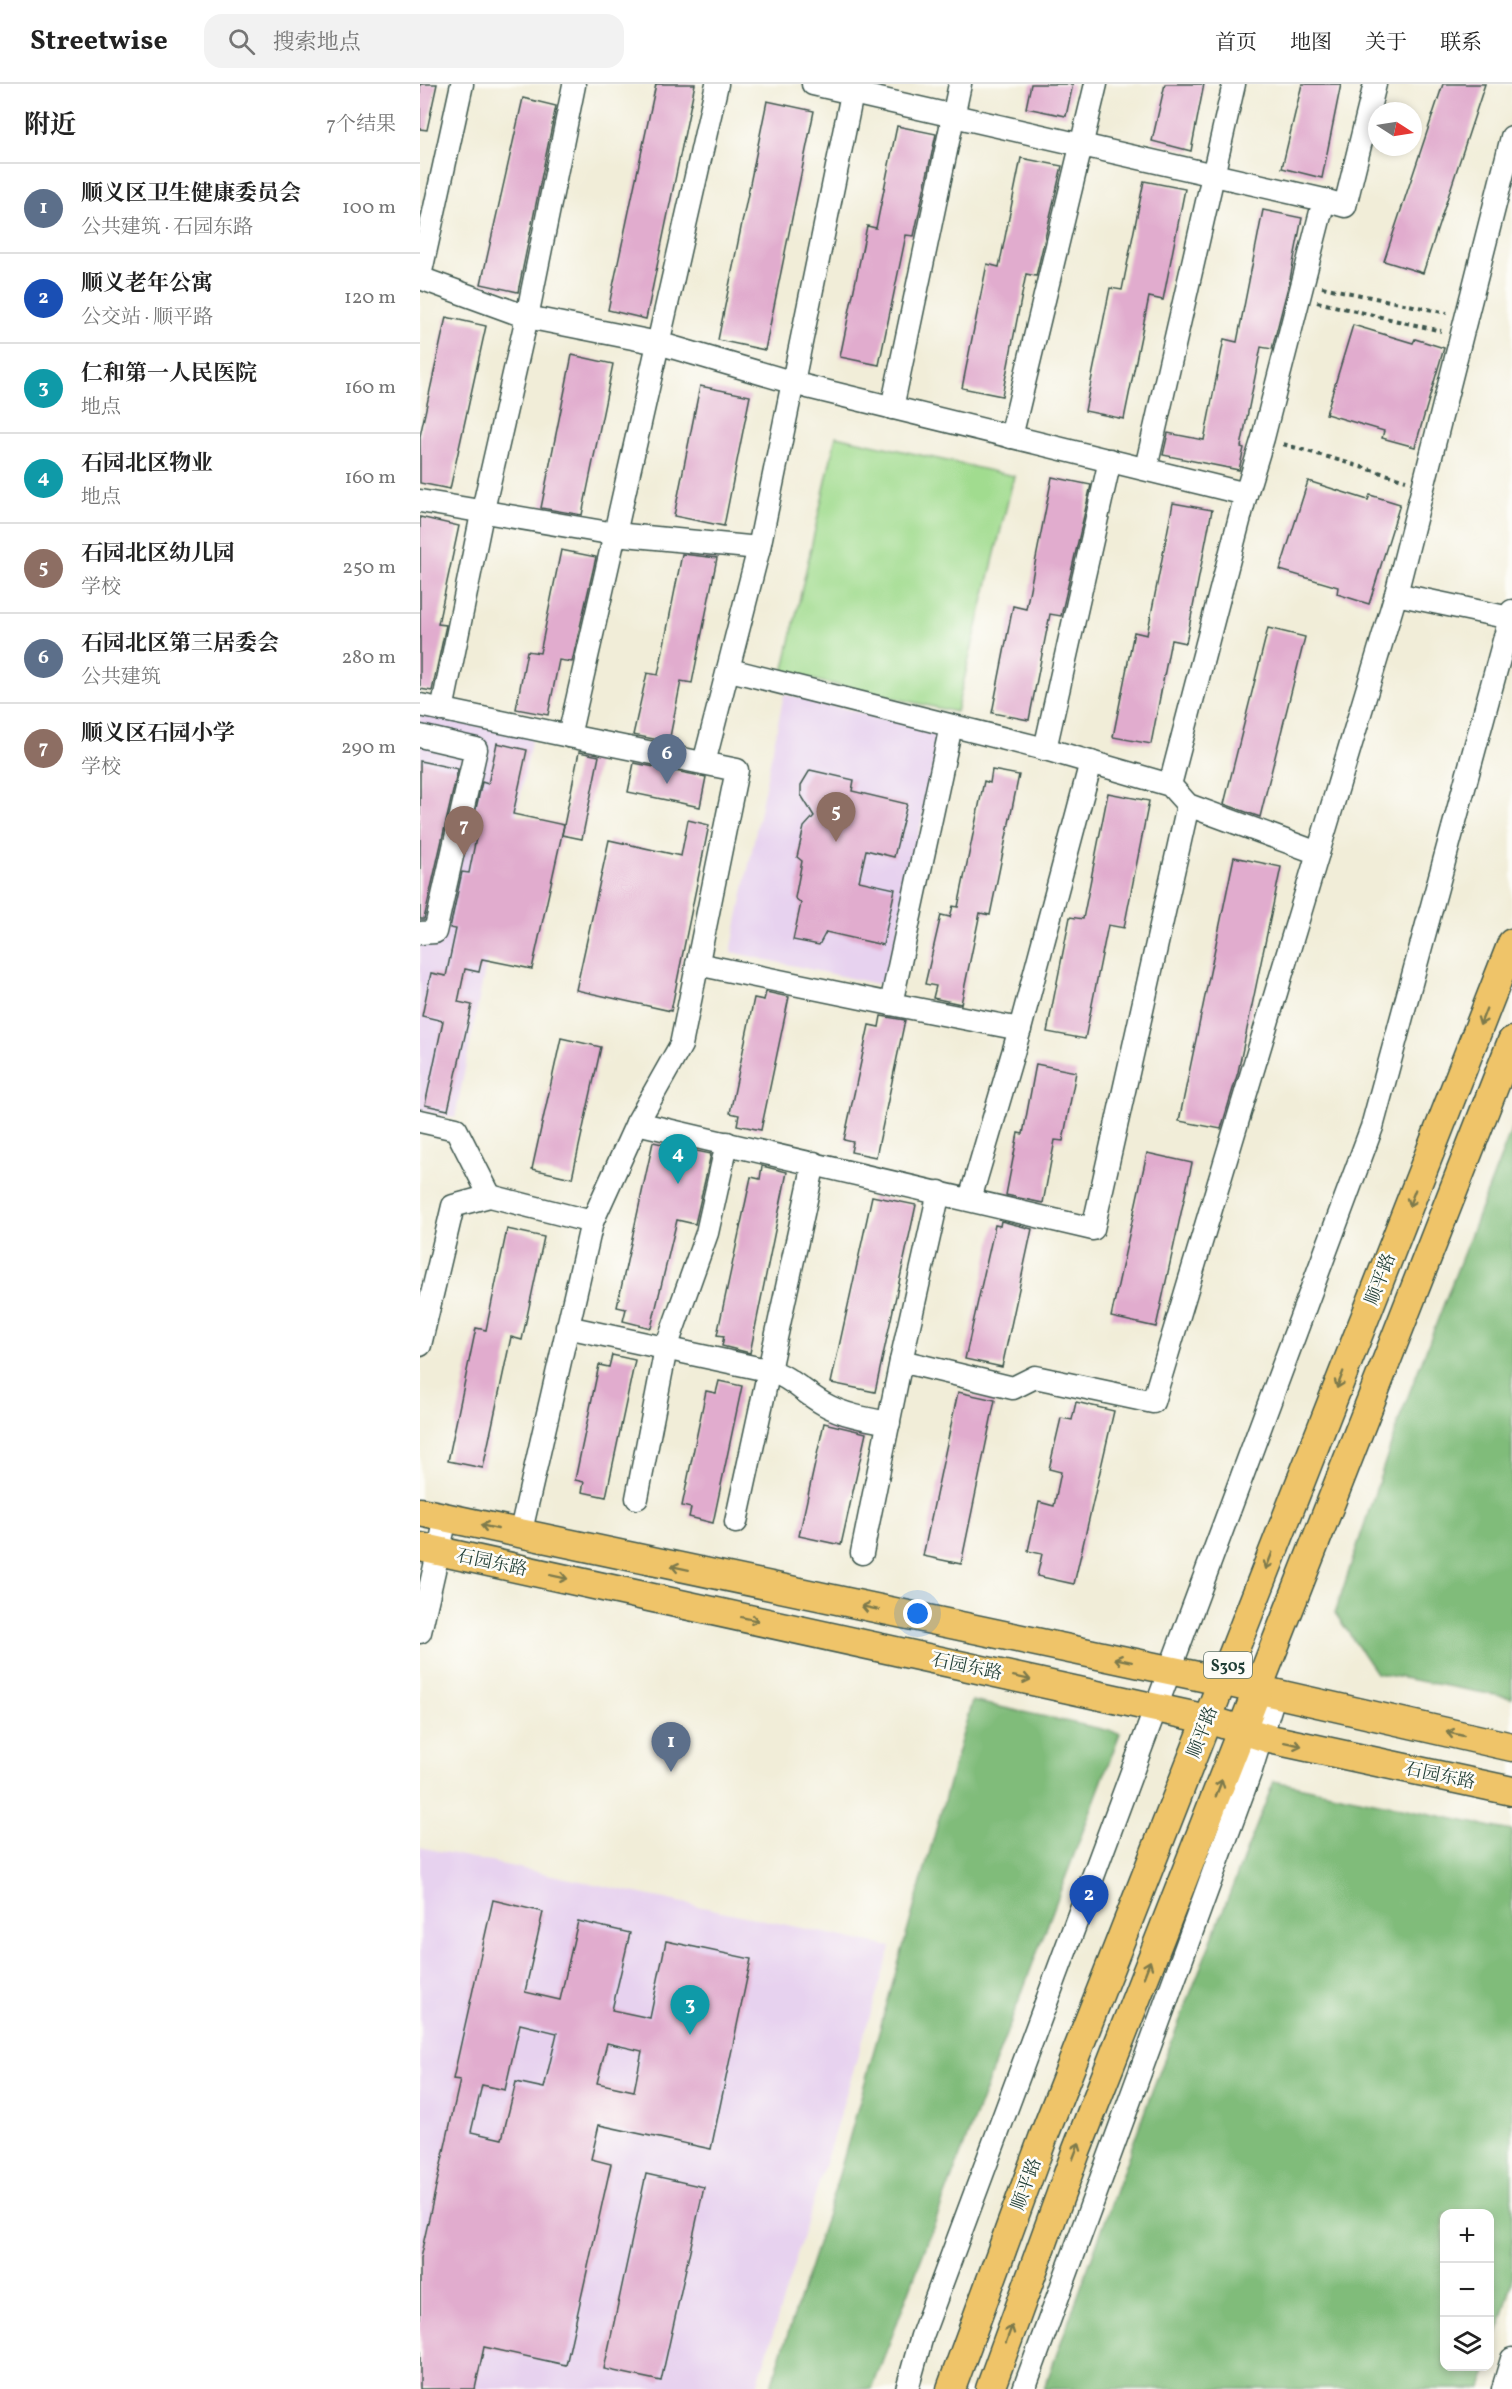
<!DOCTYPE html>
<html lang="zh">
<meta charset="utf-8">
<style>
:root{--surface:#fff;--page:#f2f2f2;--text:#222;--muted:#767676;--line:#e0e0e0;--accent:#1f6fb2}
body{margin:0;font-family:Vollkorn,"Noto Serif SC",serif;background:var(--page);color:var(--text)}
.controls{position:absolute;right:18px;bottom:18px;display:grid;overflow:hidden;border-radius:12px;box-shadow:0 3px 9px #0003}
.controls button{width:54px;height:54px;display:grid;place-items:center;padding:0;border:0;border-bottom:2px solid var(--line);background:var(--surface);color:var(--text);font:30px sans-serif}
.compass{position:absolute;left:948px;top:18px;width:54px;height:54px;border-radius:50%;background:var(--surface);box-shadow:0 3px 9px #0003;rotate:102deg}
.you{position:absolute;left:498px;top:1530px;width:21px;height:21px;margin:-15px;border:4px solid #fff;border-radius:50%;background:#1a73e8;box-shadow:0 0 0 9px #1a73e833}
.badge{display:grid;place-items:center;width:39px;height:39px;border-radius:50%;background:var(--accent);color:#fff;font-size:20px;font-weight:700}
.pin{position:absolute;translate:-50% -50px;filter:drop-shadow(0 2px 3px #0008)}
.pin::after{content:'';position:absolute;top:32px;width:21px;height:18px;background:inherit;clip-path:polygon(0 0,100% 0,50% 100%)}
.list{margin:0;padding:0;list-style:none}
h2{display:flex;justify-content:space-between;align-items:center;height:78px;margin:0;padding:0 24px;font-size:26px}
h2 small{font-size:20px;font-weight:400;color:var(--muted)}
.list li{display:grid;grid-template-columns:39px 1fr auto;gap:18px;align-items:center;box-sizing:border-box;height:90px;padding:0 24px;border-top:2px solid var(--line)}
.list b{display:block;font-size:22px;white-space:nowrap}
.list p{margin:0;font-size:20px;white-space:nowrap;color:var(--muted)}
.list em{font-size:20px;font-style:normal;color:var(--muted)}
.icon{flex:none;width:33px;height:33px;fill:none;stroke:currentColor;stroke-width:2;stroke-linecap:round;stroke-linejoin:round}
.map{position:relative;flex:none;width:1092px;height:2305px;overflow:hidden}
header{display:flex;align-items:center;gap:36px;box-sizing:border-box;height:84px;padding:0 30px;background:var(--surface);border-bottom:2px solid var(--line)}
header strong{font-size:28px}
nav{display:flex;gap:33px;margin-inline-start:auto;font-size:21px}
.search{width:420px;height:54px;background:var(--page);display:flex;align-items:center;gap:15px;box-sizing:border-box;padding:0 21px;border-radius:18px;color:var(--muted);font-size:22px}
main{display:flex}
aside{flex:1;background:var(--surface)}
.map>svg:first-child{display:block}
.built{fill:#e7d2ef}
.green{fill:#a1dc8f;stroke:#608c62;stroke-width:1.5}
.forest{fill:#80bc7a;stroke:#507c57;stroke-width:1.5}
.building{fill:#e1acce;fill-rule:evenodd}
.lines{fill:none;stroke-linecap:round;stroke-linejoin:round}
.minor-casing{stroke:#3e574d;stroke-width:25}
.major-casing{stroke:#3e574d;stroke-width:31}
.path{stroke:#3e574d;stroke-width:4;stroke-dasharray:4.5 4.5;stroke-linecap:butt}
.minor{stroke:#fff;stroke-width:22}
.major{stroke:#efc469;stroke-width:28}
.oneway{stroke:#7d7a4c}
.labels{text-anchor:middle;stroke-width:5;stroke-linejoin:round;paint-order:stroke}
.shield{fill:#fdfcf7;stroke:#62766e;stroke-width:1.5}
.shield-label{font-size:16px;font-weight:bold;fill:#1f3d34}
.street-label{font-size:18px;fill:#1f3d34;stroke:#fdfcf7}
</style>
<header>
<strong>Streetwise</strong>
<div class="search"><svg class="icon" aria-label="search" viewBox="0 0 24 24"><circle cx="10" cy="10" r="6"/><path d="M15 15l6 6"/></svg>搜索地点</div>
<nav><a>首页</a><a>地图</a><a>关于</a><a>联系</a></nav>
</header>
<main>
<aside>
<h2>附近<small>7个结果</small></h2>
<ul class="list">
<li><span class="badge" style="background:#5c6f8a">1</span><div><b>顺义区卫生健康委员会</b><p>公共建筑 · 石园东路</p></div><em>100 m</em></li>
<li><span class="badge" style="background:#1a4fb4">2</span><div><b>顺义老年公寓</b><p>公交站 · 顺平路</p></div><em>120 m</em></li>
<li><span class="badge" style="background:#0f9aa8">3</span><div><b>仁和第一人民医院</b><p>地点</p></div><em>160 m</em></li>
<li><span class="badge" style="background:#0f9aa8">4</span><div><b>石园北区物业</b><p>地点</p></div><em>160 m</em></li>
<li><span class="badge" style="background:#8d6e63">5</span><div><b>石园北区幼儿园</b><p>学校</p></div><em>250 m</em></li>
<li><span class="badge" style="background:#5c6f8a">6</span><div><b>石园北区第三居委会</b><p>公共建筑</p></div><em>280 m</em></li>
<li><span class="badge" style="background:#8d6e63">7</span><div><b>顺义区石园小学</b><p>学校</p></div><em>290 m</em></li>
</ul>
</aside>
<div class="map">
<svg width="1092" height="2305" viewBox="0 0 1092 2305">
<rect width="100%" height="100%" fill="#fdfcf7"/>
<filter id="ink" filterUnits="userSpaceOnUse"><feTurbulence type="fractalNoise" baseFrequency=".0167" numOctaves="2"/><feDisplacementMap in="SourceGraphic" scale="12" xChannelSelector="R" yChannelSelector="G"/><feConvolveMatrix kernelMatrix="1 2 1 2 8 2 1 2 1" color-interpolation-filters="sRGB"/></filter>
<filter id="wash" filterUnits="userSpaceOnUse"><feTurbulence type="fractalNoise" baseFrequency=".008" numOctaves="4" result="noise"/><feDisplacementMap in="SourceGraphic" scale="24" xChannelSelector="R" yChannelSelector="G"/><feGaussianBlur stdDeviation="1.35" result="paint"/><feColorMatrix in="noise" values="0 0 0 0 0 0 0 0 0 0 0 0 0 0 0 0 0 1.4 0 .05"/><feComposite in="paint" operator="in"/></filter>
<g filter="url(#wash)">
<rect width="100%" height="100%" fill="#f1edd8"/>
<g class="built">
<polygon points="364,610 521,648 466,902 311,868"/>
<polygon points="0,629 112,653 35,1034 0,1026"/>
<polygon points="0,1763 471,1863 336,2305 0,2305"/>
</g>
<polygon class="green" points="416,352 594,392 536,628 363,589"/>
<g class="forest">
<polygon points="1092,1044 1092,1614 956,1589 915,1529 980,1333"/>
<polygon points="552,1617 700,1649 452,2305 350,2305 415,2105"/>
<polygon points="854,1697 1092,1747 1092,2199 1070,2277 1070,2130 1024,2130 1024,2282 1068,2283 1062,2305 624,2305 732,2007"/>
</g>
<g id="blocks">
<g class="building">
<polygon points="0,0 17,0 7,46 0,45"/>
<polygon points="236,0 275,0 226,235 188,226"/>
<polygon points="611,0 653,0 646,32 606,24"/>
<polygon points="745,0 784,0 771,67 732,57"/>
<polygon points="882,0 921,0 902,94 862,84"/>
<polygon points="1023,0 1065,0 1003,189 964,177"/>
<polygon points="103,14 136,22 98,208 61,200"/>
<polygon points="347,17 394,27 345,266 298,256"/>
<polygon points="477,42 516,50 494,152 486,151 459,281 420,273 447,142 456,144"/>
<polygon points="601,74 642,82 616,192 606,190 582,312 542,304 567,180 579,183"/>
<polygon points="724,97 765,105 743,216 729,213 704,335 665,327 690,204 702,206"/>
<polygon points="843,126 882,134 870,195 852,265 841,263 821,363 824,364 819,386 743,371 748,349 784,356 804,255 817,258"/>
<polygon points="26,233 66,242 30,405 0,399 0,352"/>
<polygon points="933,241 993,259 995,255 1024,264 995,363 962,354 964,347 906,330"/>
<polygon points="152,271 193,280 162,431 121,424"/>
<polygon points="280,302 330,312 304,442 254,432"/>
<polygon points="632,393 671,401 641,532 630,530 609,636 572,629 593,522 606,525"/>
<polygon points="888,397 948,416 950,411 980,420 949,520 917,510 918,503 860,486"/>
<polygon points="753,419 792,426 766,559 751,556 731,660 693,653 714,548 727,551"/>
<polygon points="0,433 39,442 18,540 26,541 12,607 0,605"/>
<polygon points="141,466 176,473 152,578 139,576 128,631 96,625 107,567 120,569"/>
<polygon points="262,470 297,474 272,599 261,597 249,658 213,651 227,589 238,591"/>
<polygon points="848,544 885,553 840,733 804,720"/>
<polygon points="77,659 107,666 93,730 144,741 112,885 62,875 59,888 45,885 38,918 52,921 28,1026 5,1021 23,937 2,932 11,889 26,892 36,845 30,844 42,788 49,789 59,739 53,738 62,698 68,700"/>
<polygon points="159,668 179,672 162,755 142,751"/>
<polygon points="0,677 38,685 4,835 0,835"/>
<polygon points="214,679 286,693 280,723 208,708"/>
<polygon points="390,686 434,696 432,707 487,720 474,773 446,766 439,797 475,805 463,861 406,848 399,861 373,856 381,819 375,814 382,777 377,773 384,743 394,732 381,711 381,701"/>
<polygon points="572,686 599,691 570,831 560,829 541,920 513,914 516,902 505,900 521,831 530,833 533,822 538,823 564,697 570,699"/>
<polygon points="688,709 729,717 704,844 688,841 665,955 627,948 650,833 663,835"/>
<polygon points="268,736 289,741 251,927 156,906 189,756 261,772"/>
<polygon points="814,773 861,783 818,988 801,1045 759,1037"/>
<polygon points="346,908 369,913 341,1046 317,1041 319,1031 310,1029 334,914 344,916"/>
<polygon points="461,932 485,936 456,1073 431,1068 433,1058 424,1056 449,941 459,943"/>
<polygon points="141,954 181,963 152,1094 112,1085"/>
<polygon points="616,980 656,988 643,1057 635,1056 623,1119 586,1111 598,1049 603,1050"/>
<polygon points="233,1058 291,1070 275,1140 257,1136 231,1244 203,1237 206,1225 197,1223"/>
<polygon points="727,1069 772,1079 736,1243 691,1233"/>
<polygon points="342,1082 367,1088 330,1269 302,1262 304,1252 297,1251 331,1093 340,1095"/>
<polygon points="452,1112 496,1121 455,1308 411,1299"/>
<polygon points="581,1137 612,1145 582,1283 545,1275 575,1141 580,1142"/>
<polygon points="87,1145 124,1153 102,1256 91,1253 63,1384 28,1377 56,1244 66,1246"/>
<polygon points="192,1271 215,1276 186,1413 162,1408 164,1398 155,1396 179,1281 189,1283"/>
<polygon points="299,1297 322,1302 293,1439 269,1433 271,1424 262,1422 286,1307 296,1309"/>
<polygon points="538,1308 575,1316 541,1480 503,1472"/>
<polygon points="656,1318 694,1327 654,1500 617,1492 622,1470 608,1467 619,1418 634,1422 641,1388 629,1385 641,1334 652,1336"/>
<polygon points="404,1339 446,1349 421,1461 379,1452"/>
<path d="M73,1816L123,1828L105,1908L140,1916L158,1837L210,1849L192,1926L230,1934L246,1857L331,1875L291,2065L179,2041L171,2075L191,2080L146,2281L64,2263L55,2305H0V2174L40,1996L33,1995ZM100,1940L137,1949L124,2004L96,1998L82,2055L51,2048L62,2001L85,2006ZM187,1959L222,1967L214,2007L177,1999Z"/>
<polygon points="226,2090 284,2103 241,2297 184,2285"/>
</g>
</g>
</g>
<g filter="url(#ink)">
<use href="#blocks" fill-opacity="0" stroke="#3e574d" stroke-width="1.5"/>
<g class="lines">
<g class="minor-casing">
<g id="minor">
<polyline points="904,116 925,122 955,0"/>
<polyline points="0,192 42,0"/>
<polyline points="0,194 107,233 238,259 388,303 826,410 843,354 904,116 393,0"/>
<polyline points="472,324 540,0"/>
<polyline points="591,353 676,0"/>
<polyline points="726,384 814,0"/>
<polyline points="0,417 195,450 339,464"/>
<polyline points="976,510 1092,53"/>
<polyline points="310,586 625,665 750,701 768,721 898,769 976,510 1090,534"/>
<polyline points="0,621 149,652 297,0"/>
<polyline points="22,626 62,430 107,233 154,1"/>
<polyline points="531,642 471,920 600,945"/>
<polyline points="0,652 56,665 15,848 0,849"/>
<polyline points="625,665 690,376"/>
<polyline points="284,679 339,464 434,0"/>
<polyline points="750,701 826,410"/>
<polyline points="277,880 471,920"/>
<polyline points="0,1037 36,1045 70,1112"/>
<polyline points="217,1039 673,1145 768,721"/>
<polyline points="550,1115 600,945 671,678"/>
<path d="M147,1243L347,1286C370,1292 384,1309 404,1320C423,1331 447,1335 469,1339"/>
<polyline points="0,1261 33,1122 70,1112 172,1138"/>
<polyline points="481,1277 593,1304 615,1293 733,1318 898,769"/>
<polyline points="217,1414 246,1264 287,1149 307,1059"/>
<polyline points="316,1438 394,1079"/>
<polyline points="100,1451 172,1138 217,1039 261,961 317,686 149,652"/>
<polyline points="442,1469 481,1277 519,1108"/>
<polyline points="0,1548 26,1434"/>
<polyline points="487,2305 502,2252 952,1043 1092,527"/>
<polyline points="604,2305 831,1686 855,1609"/>
<polyline points="1083,2305 1092,2275"/>
</g>
</g>
<g class="major-casing">
<g id="major">
<polyline points="0,1428 801,1597 1092,1663"/>
<polyline points="0,1463 727,1622 787,1635 850,1655 1092,1707"/>
<polyline points="531,2305 623,2054 1092,859"/>
<polyline points="570,2305 656,2068 1092,957"/>
</g>
</g>
<g class="path">
<polyline points="902,203 1027,229"/>
<polyline points="897,218 1021,247"/>
<polyline points="863,360 986,396"/>
</g>
<use href="#minor" class="minor"/>
<use href="#major" class="major"/>
</g>
<defs><path id="oneway-shaft" d="M-6 0H5M1.5-3L5.5 0L1.5 3" fill="none" stroke-width="1.6" stroke-linecap="round" stroke-linejoin="round" transform="scale(1.5)"/></defs>
<g class="oneway">
<use href="#oneway-shaft" transform="translate(1063 933) rotate(111)"/>
<use href="#oneway-shaft" transform="translate(992 1114) rotate(111)"/>
<use href="#oneway-shaft" transform="translate(920 1296) rotate(111)"/>
<use href="#oneway-shaft" transform="translate(69 1443) rotate(-167)"/>
<use href="#oneway-shaft" transform="translate(849 1477) rotate(111)"/>
<use href="#oneway-shaft" transform="translate(260 1484) rotate(-168)"/>
<use href="#oneway-shaft" transform="translate(139 1493) rotate(12)"/>
<use href="#oneway-shaft" transform="translate(450 1524) rotate(-168)"/>
<use href="#oneway-shaft" transform="translate(330 1535) rotate(12)"/>
<use href="#oneway-shaft" transform="translate(703 1576) rotate(-168)"/>
<use href="#oneway-shaft" transform="translate(602 1594) rotate(12)"/>
<use href="#oneway-shaft" transform="translate(1035 1650) rotate(-167)"/>
<use href="#oneway-shaft" transform="translate(873 1660) rotate(12)"/>
<use href="#oneway-shaft" transform="translate(799 1704) rotate(-69)"/>
<use href="#oneway-shaft" transform="translate(727 1885) rotate(-69)"/>
<use href="#oneway-shaft" transform="translate(656 2067) rotate(-69)"/>
<use href="#oneway-shaft" transform="translate(589 2250) rotate(-70)"/>
</g>
</g>
<g class="labels">
<rect class="shield" x="784" y="1568" width="48" height="26" rx="4.5"/>
<g class="shield-label">
<text x="808" y="1587">S305</text>
</g>
<g class="street-label">
<text transform="translate(960 1195) rotate(-69)" y="6">顺平路</text>
<text transform="translate(72 1478) rotate(12)" y="6">石园东路</text>
<text transform="translate(547 1582) rotate(12)" y="6">石园东路</text>
<text transform="translate(782 1648) rotate(-69)" y="6">顺平路</text>
<text transform="translate(1020 1691) rotate(12)" y="6">石园东路</text>
<text transform="translate(606 2100) rotate(-70)" y="6">顺平路</text>
</g>
</g>
</svg>
<div class="controls">
<button>+</button>
<button>−</button>
<button><svg class="icon" aria-label="layers" viewBox="0 0 24 24"><path d="M12 4l9 5-9 5-9-5zM3 14l9 5 9-5"/></svg></button>
</div>
<svg class="compass" viewBox="-18 -18 36 36"><path d="M0-13l5 13h-10z" fill="#e53935"/><path d="M0 13l5-13h-10z" fill="#767676"/></svg>
<div class="you"></div>
<div class="pin badge" style="left:251px;top:1688px;background:#5c6f8a">1</div>
<div class="pin badge" style="left:669px;top:1841px;background:#1a4fb4">2</div>
<div class="pin badge" style="left:270px;top:1951px;background:#0f9aa8">3</div>
<div class="pin badge" style="left:258px;top:1100px;background:#0f9aa8">4</div>
<div class="pin badge" style="left:416px;top:758px;background:#8d6e63">5</div>
<div class="pin badge" style="left:247px;top:700px;background:#5c6f8a">6</div>
<div class="pin badge" style="left:44px;top:772px;background:#8d6e63">7</div>
</div>
</main>
